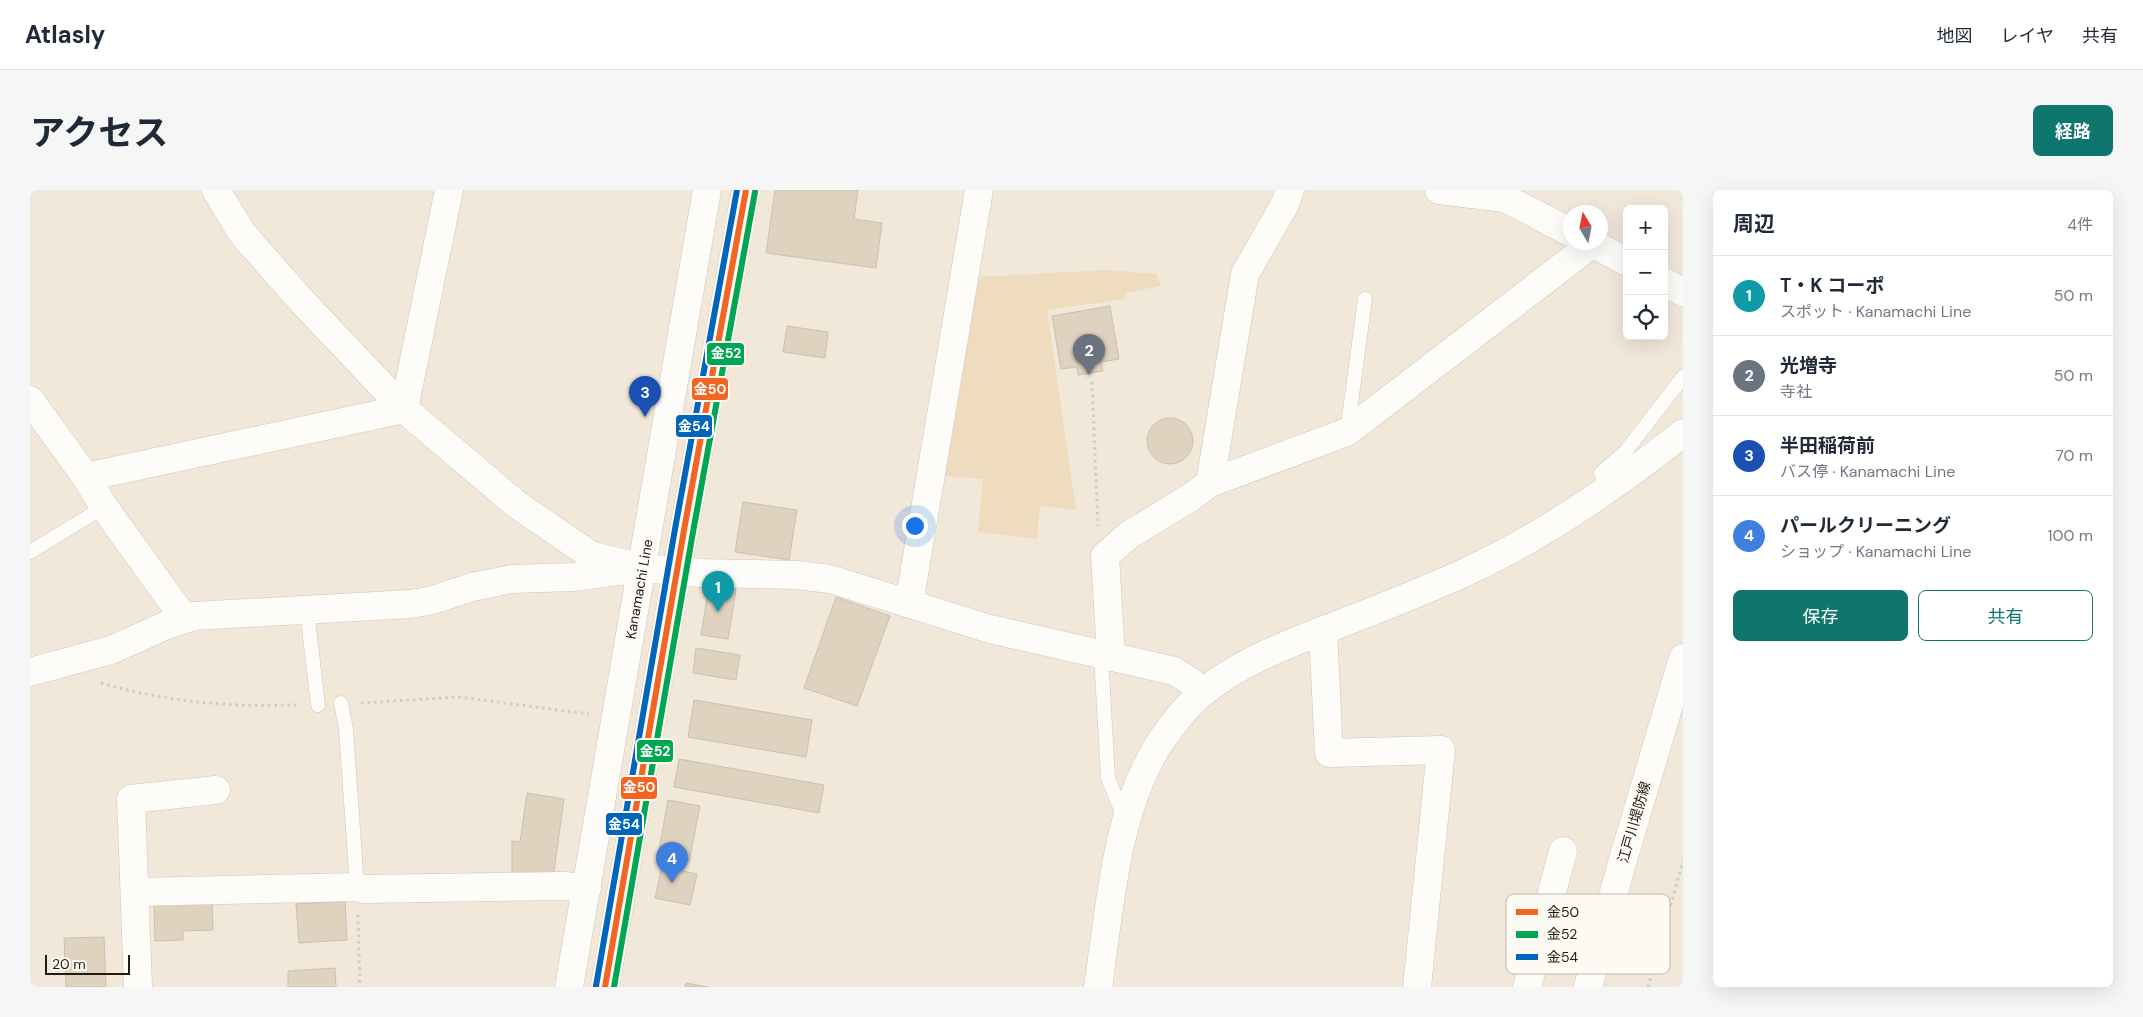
<!DOCTYPE html>
<html lang="ja">
<meta charset="utf-8">
<style>
:root{--surface:#fff;--page:#f6f6f7;--text:#1f2937;--muted:#747a83;--line:#e0e1e3;--accent:#0f766e}
body{margin:0;font-family:"DM Sans","Noto Sans JP",sans-serif;background:var(--page);color:var(--text)}
.controls{position:absolute;right:15px;top:15px;display:grid;overflow:hidden;border-radius:8px;box-shadow:0 5px 20px #0002}
.controls button{width:45px;height:45px;display:grid;place-items:center;padding:0;border:0;border-bottom:1px solid var(--line);background:var(--surface);color:var(--text);font:25px sans-serif}
.compass{position:absolute;left:1533px;top:15px;width:45px;height:45px;border-radius:50%;background:var(--surface);box-shadow:0 5px 20px #0002;rotate:350deg}
.scale{position:absolute;left:15px;bottom:12px;width:85px;box-sizing:border-box;padding-left:5px;border:2px solid #211b12;border-top:0;font-size:14px;line-height:18px;white-space:nowrap;color:#211b12;-webkit-text-stroke:4px #fdfaf4;paint-order:stroke}
.you{position:absolute;left:884px;top:335px;width:18px;height:18px;margin:-12px;border:4px solid #fff;border-radius:50%;background:#1a73e8;box-shadow:0 0 0 8px #1a73e833}
.badge{display:grid;place-items:center;width:32px;height:32px;border-radius:50%;background:var(--accent);color:#fff;font-size:16px;font-weight:700}
.pin{position:absolute;translate:-50% -41px;filter:drop-shadow(0 1px 2px #0008)}
.pin::after{content:'';position:absolute;top:26px;width:18px;height:15px;background:inherit;clip-path:polygon(0 0,100% 0,50% 100%)}
.list{margin:0;padding:0;list-style:none}
h2{display:flex;justify-content:space-between;align-items:center;height:65px;margin:0;padding:0 20px;font-size:21px}
h2 small{font-size:16px;font-weight:400;color:var(--muted)}
.list li{display:grid;grid-template-columns:32px 1fr auto;gap:15px;align-items:center;box-sizing:border-box;height:80px;padding:0 20px;border-top:1px solid var(--line)}
.list b{display:block;font-size:19px;white-space:nowrap}
.list p{margin:0;font-size:16px;white-space:nowrap;color:var(--muted)}
.list em{font-size:16px;font-style:normal;color:var(--muted)}
.actions{display:flex;gap:10px;padding:15px 20px}
.actions a{flex:1;padding:11px 0;border:1px solid var(--accent);border-radius:8px;text-align:center;font-size:18px;color:var(--accent)}
.actions .main{background:var(--accent);color:#fff}
.icon{flex:none;width:28px;height:28px;fill:none;stroke:currentColor;stroke-width:2;stroke-linecap:round;stroke-linejoin:round}
.map{position:relative;flex:none;width:1653px;height:797px;overflow:hidden;border-radius:8px}
header{display:flex;align-items:center;gap:30px;box-sizing:border-box;height:70px;padding:0 25px;background:var(--surface);border-bottom:1px solid var(--line)}
header strong{font-size:24px}
nav{display:flex;gap:28px;margin-inline-start:auto;font-size:18px}
.intro{display:flex;align-items:center;justify-content:space-between;box-sizing:border-box;height:120px;padding:0 30px}
h1{margin:0;font-size:35px}
.button{padding:12px 22px;border-radius:8px;background:var(--accent);color:#fff;font-size:18px;font-weight:700}
main{display:flex;gap:30px;padding:0 30px}
aside{flex:1;background:var(--surface);border-radius:8px;box-shadow:0 5px 20px #0002}
.map>svg:first-child{display:block}
.green{fill:#efdbbd}
.building{fill:#dfd3bf;stroke:#c7c0b5}
.lines{fill:none;stroke-linecap:round;stroke-linejoin:round}
.service-casing{stroke:#cec6bb;stroke-width:15}
.minor-casing{stroke:#cec6bb;stroke-width:29}
.tertiary-casing{stroke:#cec6bb;stroke-width:29}
.secondary-casing{stroke:#cec6bb;stroke-width:29}
.path{stroke:#ceccc6;stroke-width:3;stroke-dasharray:2.5 4;stroke-linecap:butt}
.service{stroke:#fdfcf9;stroke-width:14}
.minor{stroke:#fdfcf9;stroke-width:28}
.tertiary{stroke:#fdfcf9;stroke-width:28}
.secondary{stroke:#fdfcf9;stroke-width:28}
.bus-1-casing{stroke:#fdfaf4;stroke-width:10}
.bus-2-casing{stroke:#fdfaf4;stroke-width:10}
.bus-3-casing{stroke:#fdfaf4;stroke-width:10}
.bus-1{stroke:#f26522;stroke-width:6}
.bus-2{stroke:#00a651;stroke-width:6}
.bus-3{stroke:#0065bd;stroke-width:6}
.labels{text-anchor:middle;stroke-width:4;stroke-linejoin:round;paint-order:stroke}
.street-label{font-size:14px;fill:#211b12;stroke:#fdfaf4}
.key{fill:#fdfaf4;stroke:#bbb7b0;stroke-width:1}
.key-label{font-size:14px;fill:#211b12}
.line-badge{stroke:#fdfaf4;stroke-width:2}
.badge-label{font-size:14px;text-anchor:middle;font-weight:bold;fill:#fff}
</style>
<header>
<strong>Atlasly</strong>
<nav><a>地図</a><a>レイヤ</a><a>共有</a></nav>
</header>
<div class="intro"><h1>アクセス</h1><a class="button">経路</a></div>
<main>
<div class="map">
<svg width="1653" height="797" viewBox="0 0 1653 797">
<rect width="100%" height="100%" fill="#f1e8da"/>
<path class="green" d="M1077,80L1126,84L1131,96L1095,103V109L1017,120L1046,320L1010,316L1007,349L948,342L953,289L915,286L946,87Z"/>
<g class="building">
<path d="M745,0H828L824,29L852,33L846,78L736,63Z"/>
<path d="M1080,116L1089,169L1071,172L1073,181L1048,185L1047,177L1031,179L1022,126Z"/>
<path d="M757,136L798,142L795,168L753,162Z"/>
<circle cx="1140" cy="251" r="23"/>
<path d="M713,312L767,320L759,370L705,362Z"/>
<path d="M679,395L706,399L698,449L671,445Z"/>
<path d="M806,407L860,426L827,516L774,498Z"/>
<path d="M666,458L710,465L706,490L663,483Z"/>
<path d="M664,510L782,530L776,567L658,547Z"/>
<path d="M649,569L794,595L789,623L644,597Z"/>
<path d="M497,603L534,609L523,688H482V651L490,652Z"/>
<path d="M638,610L670,616L659,672L628,666Z"/>
<path d="M632,677L667,684L660,715L625,708Z"/>
<path d="M182,711L183,740L153,741V750L125,751L124,712Z"/>
<path d="M315,711L317,750L269,753L266,714Z"/>
<path d="M74,747L76,797H36L34,748Z"/>
<path d="M305,778L306,797H258V781Z"/>
<path d="M656,793L678,797H655Z"/>
</g>
<g class="lines">
<defs>
<g id="service">
<path d="M1317,242L1335,109"/>
<path d="M1577,299L1571,283L1595,262L1653,187"/>
<path d="M0,362L74,317"/>
<path d="M277,421L288,515"/>
<path d="M1071,465L1078,588L1095,629"/>
<path d="M311,513L316,539L327,697"/>
</g>
<g id="minor">
<path d="M186,0L212,43L268,107L374,219L486,314L562,366L596,374"/>
<path d="M1409,0L1475,8L1540,42"/>
<path d="M1560,52L1597,72"/>
<path d="M1634,92L1653,102"/>
<path d="M0,210L56,287L374,219L419,0"/>
<path d="M56,287L74,317L154,428"/>
<path d="M1180,293L1215,84L1255,14L1260,0"/>
<path d="M879,414L949,0"/>
<path d="M1293,441L1299,563L1411,560L1387,797"/>
<path d="M1081,467L1075,366L1099,345L1161,307L1180,293L1317,242L1562,54"/>
<path d="M0,482L81,460L137,435L164,426L381,414L403,410L442,397L482,389L543,387L612,378L672,383L767,385L800,389L960,439L1144,481L1160,491L1172,503"/>
<path d="M105,702L327,697L334,699L533,696L557,698"/>
<path d="M108,797L101,609L186,600"/>
<path d="M1497,797L1533,661"/>
</g>
<path id="tertiary" d="M1068,797C1080,718 1085,626 1127,557C1139,539 1154,518 1171,504C1210,471 1261,453 1307,435C1351,418 1394,401 1436,382C1514,346 1586,296 1653,243"/>
<g id="secondary">
<path d="M539,797L677,0"/>
<path d="M575,797L654,340L716,0"/>
<path d="M1558,797L1592,673L1653,468"/>
</g>
</defs>
<use href="#service" class="service-casing"/>
<use href="#minor" class="minor-casing"/>
<use href="#tertiary" class="tertiary-casing"/>
<use href="#secondary" class="secondary-casing"/>
<g class="path">
<path d="M1062,192L1068,336"/>
<path d="M71,493C136,512 200,517 267,515"/>
<path d="M331,513L428,507L559,524"/>
<path d="M328,725L330,797"/>
<path d="M1618,797L1653,671"/>
</g>
<use href="#service" class="service"/>
<use href="#minor" class="minor"/>
<use href="#tertiary" class="tertiary"/>
<use href="#secondary" class="secondary"/>
<defs>
<path id="bus-1" d="M575,797L654,340L716,0"/>
<path id="bus-2" d="M584,797L663,342L725,2"/>
<path id="bus-3" d="M566,796L645,339L707,0"/>
</defs>
<use href="#bus-1" class="bus-1-casing"/>
<use href="#bus-2" class="bus-2-casing"/>
<use href="#bus-3" class="bus-3-casing"/>
<use href="#bus-1" class="bus-1"/>
<use href="#bus-2" class="bus-2"/>
<use href="#bus-3" class="bus-3"/>
</g>
<g class="labels">
<g class="street-label">
<text transform="translate(609 399) rotate(-80)" y="5">Kanamachi Line</text>
<text transform="translate(1604 632) rotate(-74)" y="5">江戸川堤防線</text>
</g>
</g>
<rect x="1476" y="704" width="164" height="80" rx="8" class="key"/>
<rect x="1486" y="719" width="22" height="6" fill="#f26522"/>
<rect x="1486" y="741" width="22" height="7" fill="#00a651"/>
<rect x="1486" y="764" width="22" height="6" fill="#0065bd"/>
<g class="key-label">
<text x="1517" y="727">金50</text>
<text x="1517" y="749">金52</text>
<text x="1517" y="772">金54</text>
</g>
<g class="line-badge">
<rect x="676" y="152" width="39" height="24" rx="5" fill="#00a651"/>
<rect x="661" y="187" width="38" height="24" rx="5" fill="#f26522"/>
<rect x="645" y="224" width="38" height="24" rx="5" fill="#0065bd"/>
<rect x="606" y="549" width="38" height="24" rx="5" fill="#00a651"/>
<rect x="590" y="586" width="38" height="24" rx="5" fill="#f26522"/>
<rect x="575" y="622" width="38" height="24" rx="5" fill="#0065bd"/>
</g>
<g class="badge-label">
<text x="696" y="168">金52</text>
<text x="680" y="204">金50</text>
<text x="664" y="241">金54</text>
<text x="625" y="566">金52</text>
<text x="609" y="602">金50</text>
<text x="594" y="639">金54</text>
</g>
</svg>
<div class="controls">
<button>+</button>
<button>−</button>
<button><svg class="icon" aria-label="locate" viewBox="0 0 24 24"><circle cx="12" cy="12" r="6"/><path d="M12 2v4M12 18v4M2 12h4M18 12h4"/></svg></button>
</div>
<svg class="compass" viewBox="-18 -18 36 36"><path d="M0-13l5 13h-10z" fill="#e53935"/><path d="M0 13l5-13h-10z" fill="#747a83"/></svg>
<div class="scale">20 m</div>
<div class="you"></div>
<div class="pin badge" style="left:688px;top:422px;background:#0f9aa8">1</div>
<div class="pin badge" style="left:1059px;top:185px;background:#6b7280">2</div>
<div class="pin badge" style="left:615px;top:227px;background:#1a4fb4">3</div>
<div class="pin badge" style="left:642px;top:693px;background:#3f7fe0">4</div>
</div>
<aside>
<h2>周辺<small>4件</small></h2>
<ul class="list">
<li><span class="badge" style="background:#0f9aa8">1</span><div><b>T・K コーポ</b><p>スポット · Kanamachi Line</p></div><em>50 m</em></li>
<li><span class="badge" style="background:#6b7280">2</span><div><b>光増寺</b><p>寺社</p></div><em>50 m</em></li>
<li><span class="badge" style="background:#1a4fb4">3</span><div><b>半田稲荷前</b><p>バス停 · Kanamachi Line</p></div><em>70 m</em></li>
<li><span class="badge" style="background:#3f7fe0">4</span><div><b>パールクリーニング</b><p>ショップ · Kanamachi Line</p></div><em>100 m</em></li>
</ul>
<div class="actions"><a class="main">保存</a><a>共有</a></div>
</aside>
</main>
